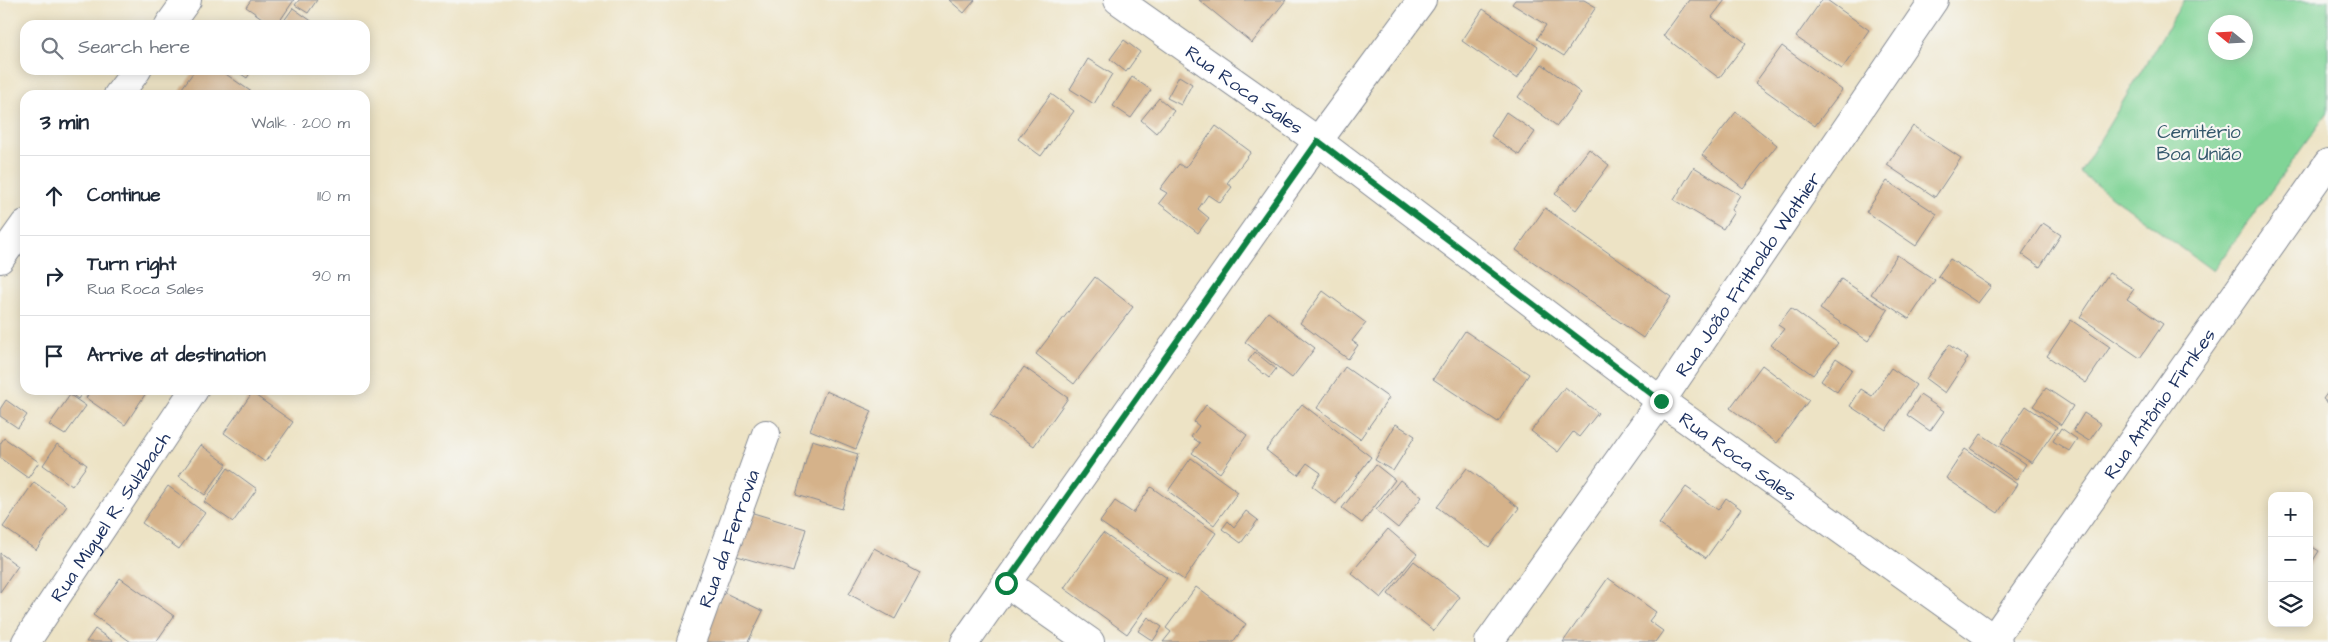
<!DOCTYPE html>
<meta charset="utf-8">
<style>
:root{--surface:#fff;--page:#f2f2f3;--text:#1f2937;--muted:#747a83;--line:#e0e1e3}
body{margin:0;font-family:"Architects Daughter",sans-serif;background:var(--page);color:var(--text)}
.controls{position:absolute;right:15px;bottom:15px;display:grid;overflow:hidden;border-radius:10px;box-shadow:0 2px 12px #0003}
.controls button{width:45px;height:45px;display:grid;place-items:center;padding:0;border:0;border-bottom:1px solid var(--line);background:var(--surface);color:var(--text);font:25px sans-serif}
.compass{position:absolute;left:2208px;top:15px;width:45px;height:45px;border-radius:50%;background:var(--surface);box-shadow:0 2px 12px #0003;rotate:288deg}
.stop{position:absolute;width:15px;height:15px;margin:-11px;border:4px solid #0b8043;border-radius:50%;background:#fff}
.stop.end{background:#0b8043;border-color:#fff;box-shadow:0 1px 5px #0008}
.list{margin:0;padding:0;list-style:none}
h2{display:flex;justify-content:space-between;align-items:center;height:65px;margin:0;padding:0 20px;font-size:21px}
h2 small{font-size:16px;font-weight:400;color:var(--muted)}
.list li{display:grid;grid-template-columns:32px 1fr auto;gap:15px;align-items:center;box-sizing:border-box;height:80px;padding:0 20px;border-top:1px solid var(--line)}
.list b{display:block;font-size:19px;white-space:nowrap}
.list p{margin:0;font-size:16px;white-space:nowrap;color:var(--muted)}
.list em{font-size:16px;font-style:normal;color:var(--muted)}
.icon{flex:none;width:28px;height:28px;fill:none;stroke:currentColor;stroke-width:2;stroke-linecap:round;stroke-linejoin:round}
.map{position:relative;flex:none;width:2328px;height:642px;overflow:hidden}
.search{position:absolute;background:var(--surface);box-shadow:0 2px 12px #0003;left:20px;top:20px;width:350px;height:55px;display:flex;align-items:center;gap:12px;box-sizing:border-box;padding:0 18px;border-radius:15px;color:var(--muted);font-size:19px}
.panel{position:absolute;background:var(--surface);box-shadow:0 2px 12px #0003;left:20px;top:90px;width:350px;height:305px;border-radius:15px}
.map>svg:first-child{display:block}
.green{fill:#80d496;stroke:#4e827a;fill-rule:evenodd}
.building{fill:#d5b28a}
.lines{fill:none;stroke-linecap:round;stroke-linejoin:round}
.minor-casing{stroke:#848992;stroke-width:30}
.minor{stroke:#fff;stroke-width:28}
.route{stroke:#0b8043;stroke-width:6}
.labels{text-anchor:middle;stroke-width:4.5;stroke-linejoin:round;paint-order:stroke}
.street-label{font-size:19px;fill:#1b2f5e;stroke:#f6f6f2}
.park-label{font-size:19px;fill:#34586c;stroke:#f6f6f2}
</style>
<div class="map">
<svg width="2328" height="642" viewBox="0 0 2328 642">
<rect width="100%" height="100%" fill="#f6f6f2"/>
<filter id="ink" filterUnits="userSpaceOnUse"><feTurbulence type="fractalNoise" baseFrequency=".02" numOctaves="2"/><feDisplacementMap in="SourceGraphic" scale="10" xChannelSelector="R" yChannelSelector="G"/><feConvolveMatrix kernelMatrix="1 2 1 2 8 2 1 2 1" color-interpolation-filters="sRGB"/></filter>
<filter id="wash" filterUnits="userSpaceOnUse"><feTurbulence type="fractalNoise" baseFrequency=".0096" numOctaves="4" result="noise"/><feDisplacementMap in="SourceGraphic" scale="20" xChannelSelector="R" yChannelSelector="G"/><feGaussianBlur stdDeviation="1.12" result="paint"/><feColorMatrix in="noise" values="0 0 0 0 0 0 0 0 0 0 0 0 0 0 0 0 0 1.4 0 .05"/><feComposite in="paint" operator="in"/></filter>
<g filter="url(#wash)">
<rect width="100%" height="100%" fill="#ede3c5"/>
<path class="green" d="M2184,0H2328V112L2213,271L2080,173ZM2216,22H2246V52H2216Z"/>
<g id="blocks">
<g class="building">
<path d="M251,0H294L277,25H272L246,7Z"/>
<path d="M299,0H317L308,13L295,5Z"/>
<path d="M949,0H975L964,13Z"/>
<path d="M1199,0H1286L1252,43Z"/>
<path d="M1515,0H1584L1596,7L1564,56L1537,39L1546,25L1512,4Z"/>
<path d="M1689,0H1725L1712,17L1746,43L1719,78L1663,36Z"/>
<path d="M1822,0H1827L1869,30L1842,69L1796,37Z"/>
<path d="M293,8L317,25H281Z"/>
<path d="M1483,9L1538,47L1517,79L1462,41Z"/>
<path d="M1124,40L1140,52L1126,72L1110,59Z"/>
<path d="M1782,46L1842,90L1815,126L1755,83Z"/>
<path d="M1088,59L1112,74L1094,104L1070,89Z"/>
<path d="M1542,64L1581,93L1557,126L1518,97Z"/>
<path d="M195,70H220L256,95H177Z"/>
<path d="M235,70H252L247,78Z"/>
<path d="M1179,76L1192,84L1181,105L1167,98Z"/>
<path d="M1132,77L1151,90L1131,118L1113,106Z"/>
<path d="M1051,94L1074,111L1041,156L1018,139Z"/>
<path d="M1159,98L1174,111L1156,133L1141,120Z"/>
<path d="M1506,112L1535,132L1519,155L1491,136Z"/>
<path d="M1736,112L1777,145L1743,188L1702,155Z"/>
<path d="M1216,126L1251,152L1227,183L1232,187L1220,203L1208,195L1198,209L1209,218L1198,233L1159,203L1167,193L1160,189L1179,164L1185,168Z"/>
<path d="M1913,126L1961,158L1935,197L1887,165Z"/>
<path d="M1589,149L1609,165L1576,210L1555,194Z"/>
<path d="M1694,167L1740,195L1731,210L1734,212L1723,229L1674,200Z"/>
<path d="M1887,181L1937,214L1916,246L1866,212Z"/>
<path d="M1545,208L1671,297L1643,338L1516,250Z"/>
<path d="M2043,223L2061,235L2040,267L2022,254Z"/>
<path d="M1897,255L1935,280L1909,319L1871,294Z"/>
<path d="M1950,259L1991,286L1978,303L1938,276Z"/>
<path d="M2109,273L2134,289L2127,299L2163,324L2140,358L2080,317Z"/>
<path d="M1095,277L1133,307L1074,384L1036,354Z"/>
<path d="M1841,279L1888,310L1868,341L1820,309Z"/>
<path d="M1323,291L1366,323L1352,341L1358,345L1348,359L1300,323Z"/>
<path d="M1791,308L1838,343L1813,375L1771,345L1784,329L1778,325Z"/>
<path d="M1268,312L1315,348L1292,378L1245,342Z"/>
<path d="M2071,320L2110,347L2086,383L2047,356Z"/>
<path d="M1465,331L1529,374L1498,422L1433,379Z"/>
<path d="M1949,345L1968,358L1945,393L1926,379Z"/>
<path d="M1255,352L1276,369L1269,378L1248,361Z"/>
<path d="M1836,358L1852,369L1837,392L1821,381Z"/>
<path d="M1762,365L1809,400L1777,443L1730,408Z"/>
<path d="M1024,367L1068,398L1034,446L990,415Z"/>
<path d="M1345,367L1389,398L1360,439L1317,408Z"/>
<path d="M1891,368L1916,385L1886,430L1850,406L1861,389L1872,396Z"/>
<path d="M1565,387L1598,413L1579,437L1573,432L1558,452L1531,431Z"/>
<path d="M2046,388L2073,406L2061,425L2033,406Z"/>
<path d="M66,390H84L78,399Z"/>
<path d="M91,390H148L125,425L86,398Z"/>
<path d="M826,391L872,411L856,449L810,430Z"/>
<path d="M2328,392V403L2323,399Z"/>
<path d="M252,393L293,422L265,462L224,433Z"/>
<path d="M70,395L86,406L65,435L49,425Z"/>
<path d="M1920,395L1944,411L1930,431L1907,415Z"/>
<path d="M6,400L27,415L18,428L0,416V409Z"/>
<path d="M1302,404L1371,457L1336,504L1312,486L1321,473L1307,463L1298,475L1266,450Z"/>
<path d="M1206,405L1247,435L1220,473L1192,453L1200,443L1191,437L1199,426L1194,422Z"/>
<path d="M2026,406L2057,427L2032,463L2001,443Z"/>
<path d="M2084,413L2101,424L2089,441L2073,431Z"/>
<path d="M1396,424L1415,436L1393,471L1375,460Z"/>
<path d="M2061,428L2077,439L2069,451L2053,441Z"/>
<path d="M1981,434L2026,464L2016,480L1971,449Z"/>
<path d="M4,438L39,462L28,478L0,458V444Z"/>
<path d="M812,440L858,454L842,509L796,495Z"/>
<path d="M57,444L87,465L72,486L43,465Z"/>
<path d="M201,445L227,464L205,495L179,476Z"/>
<path d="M1965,449L2017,484L1998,513L1946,478Z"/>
<path d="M1191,458L1238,492L1214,525L1168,491Z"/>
<path d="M1376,465L1395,480L1362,523L1342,508Z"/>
<path d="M228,468L257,489L233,522L204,502Z"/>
<path d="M1467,468L1519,508L1489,547L1437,507Z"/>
<path d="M1400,480L1422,497L1398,528L1376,510Z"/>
<path d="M34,482L67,506L36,550L3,527Z"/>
<path d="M168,486L205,513L179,549L142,523Z"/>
<path d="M1151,487L1216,533L1184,580L1100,522L1115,501L1133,513Z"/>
<path d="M1686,487L1718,510L1726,498L1741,509L1706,558L1659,524Z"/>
<path d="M1246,511L1258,520L1241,543L1222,529L1228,521L1234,527Z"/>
<path d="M750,512L806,529L793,572L737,556Z"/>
<path d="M1388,529L1417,554L1381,598L1351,573Z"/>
<path d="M1103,533L1167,578L1127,634L1064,588Z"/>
<path d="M2309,545L2319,551L2309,567Z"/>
<path d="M874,548L920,573L895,619L849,594Z"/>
<path d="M0,553L18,566L0,592Z"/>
<path d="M1414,561L1460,597L1434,631L1388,594Z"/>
<path d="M120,578L174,616L156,642H131L93,615Z"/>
<path d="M1608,578L1656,612L1649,621L1663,631L1655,642H1563Z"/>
<path d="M1196,587L1246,624L1233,642H1163L1171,632L1166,628Z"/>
<path d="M723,592L763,611L748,642H700Z"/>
<path d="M1148,617L1162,627L1153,641L1138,631Z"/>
<path d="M95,629L114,642H86Z"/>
</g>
</g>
</g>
<g filter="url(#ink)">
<use href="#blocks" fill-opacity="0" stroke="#848992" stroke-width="1"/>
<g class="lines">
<defs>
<g id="minor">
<path id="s1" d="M1118,0L1318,141L1661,401L1998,642"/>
<path d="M169,25L187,0"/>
<path d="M118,95L137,70"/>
<path d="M0,259L25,224"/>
<path d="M1006,583L1090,642"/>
<path id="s2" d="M26,642L194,390"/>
<path id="s3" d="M691,642L766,434"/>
<path d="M965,642L1318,141L1422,0"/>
<path id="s4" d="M1489,642L1661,401L1934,0"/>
<path id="s5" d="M1991,642L2328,163"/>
</g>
</defs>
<use href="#minor" class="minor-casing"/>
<use href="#minor" class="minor"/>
</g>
</g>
<g class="lines" filter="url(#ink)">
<path class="route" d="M1006,583L1318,141L1661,401"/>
</g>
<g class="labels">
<g class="street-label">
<text dy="7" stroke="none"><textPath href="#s1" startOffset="155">Rua Roca Sales</textPath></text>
<text dy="7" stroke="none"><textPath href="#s4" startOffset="450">Rua João Fritholdo Wathier</textPath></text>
<text dy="7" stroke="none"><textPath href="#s5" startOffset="292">Rua Antônio Firnkes</textPath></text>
<text dy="7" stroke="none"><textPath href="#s1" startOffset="770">Rua Roca Sales</textPath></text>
<text dy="7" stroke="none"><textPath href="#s2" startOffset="151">Rua Miguel R. Sulzbach</textPath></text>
<text dy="7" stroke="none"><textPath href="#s3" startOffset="110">Rua da Ferrovia</textPath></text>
</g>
<g class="park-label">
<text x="2199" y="138">Cemitério<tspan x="2199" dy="22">Boa União</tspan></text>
</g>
</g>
</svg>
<div class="controls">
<button>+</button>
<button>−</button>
<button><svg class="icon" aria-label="layers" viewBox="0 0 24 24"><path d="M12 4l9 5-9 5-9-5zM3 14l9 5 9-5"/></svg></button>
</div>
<svg class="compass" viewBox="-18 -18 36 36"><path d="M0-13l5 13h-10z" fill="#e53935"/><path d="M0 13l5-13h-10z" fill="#747a83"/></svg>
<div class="stop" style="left:1006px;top:583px"></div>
<div class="stop end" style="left:1661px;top:401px"></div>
<div class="search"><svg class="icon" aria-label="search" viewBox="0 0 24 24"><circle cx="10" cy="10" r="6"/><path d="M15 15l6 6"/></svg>Search here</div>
<section class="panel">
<h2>3 min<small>Walk · 200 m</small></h2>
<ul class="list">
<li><svg class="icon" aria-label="ahead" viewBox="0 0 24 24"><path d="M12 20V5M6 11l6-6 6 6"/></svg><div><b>Continue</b></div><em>110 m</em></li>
<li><svg class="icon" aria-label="right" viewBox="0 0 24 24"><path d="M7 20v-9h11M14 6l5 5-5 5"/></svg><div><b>Turn right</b><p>Rua Roca Sales</p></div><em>90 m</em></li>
<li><svg class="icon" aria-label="arrive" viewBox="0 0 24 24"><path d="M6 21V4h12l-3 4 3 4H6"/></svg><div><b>Arrive at destination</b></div></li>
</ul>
</section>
</div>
